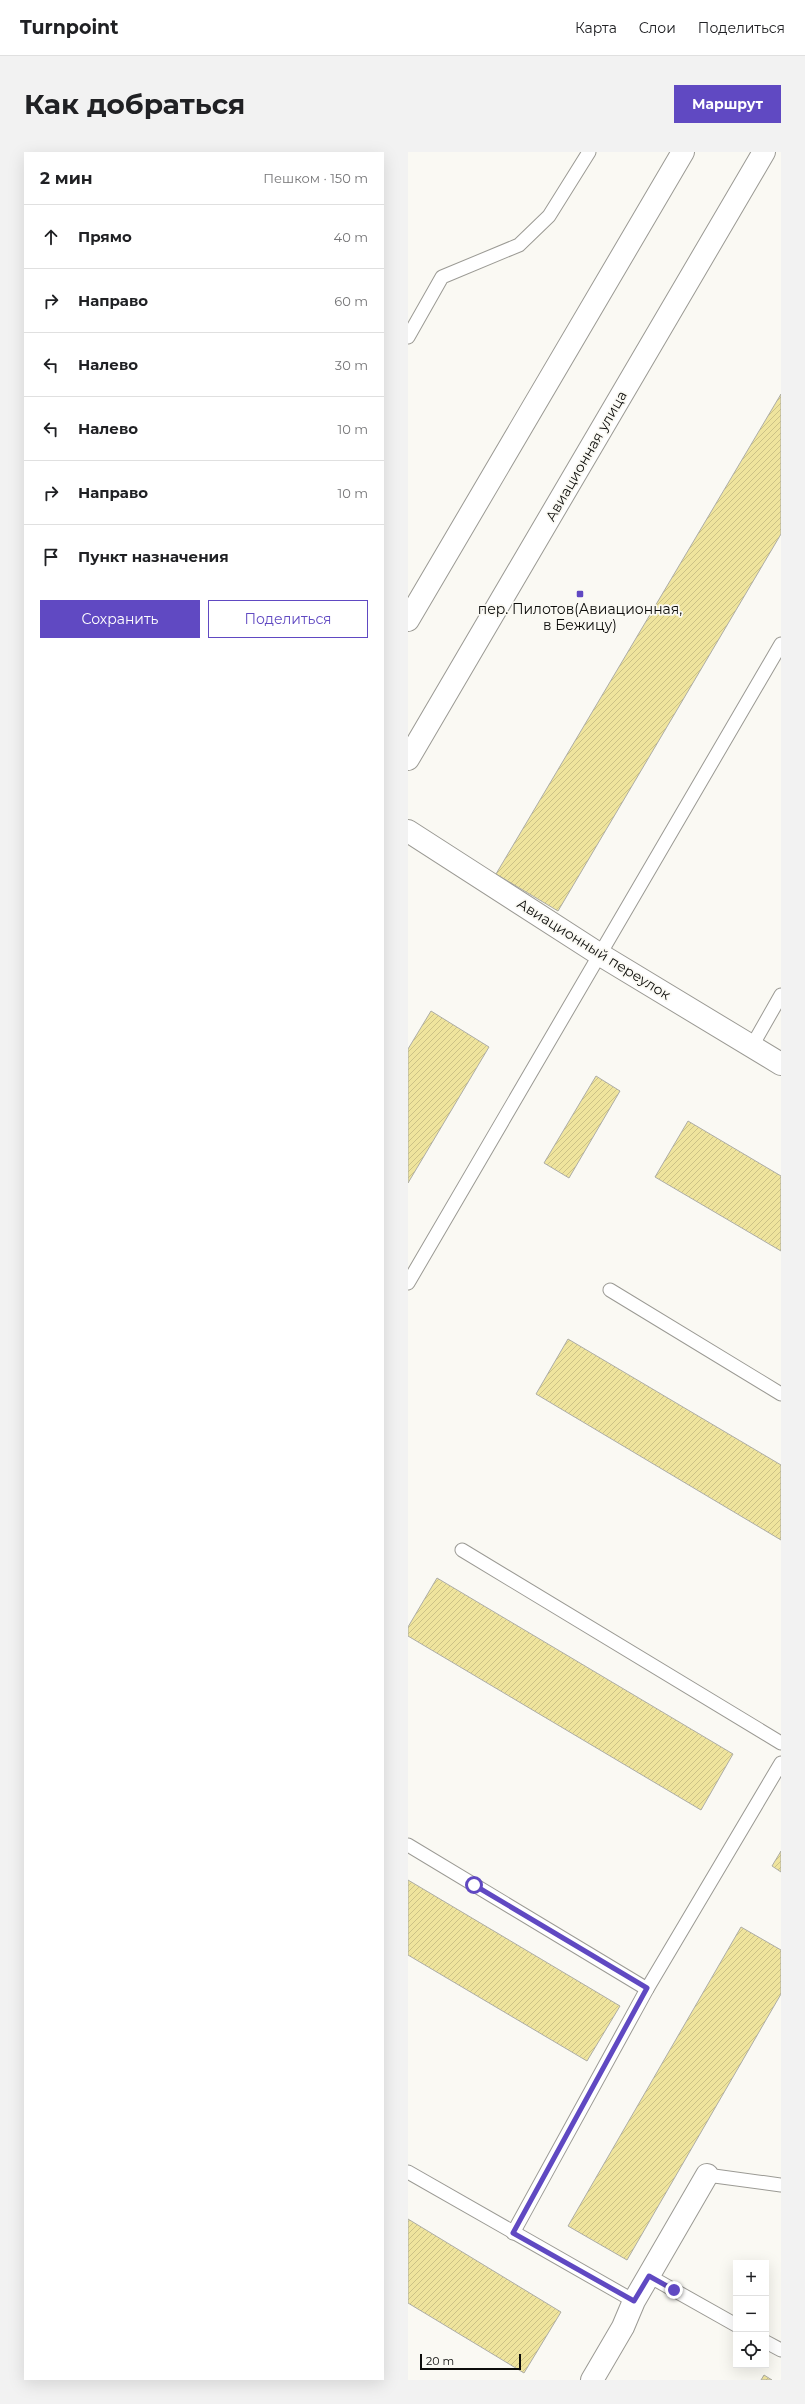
<!DOCTYPE html>
<html lang="ru">
<meta charset="utf-8">
<style>
:root{--surface:#fff;--page:#f2f2f2;--text:#202124;--muted:#757577;--line:#e0e0e0;--accent:#6049c2}
body{margin:0;font-family:Montserrat,sans-serif;background:var(--page);color:var(--text)}
.controls{position:absolute;right:12px;bottom:12px;display:grid;overflow:hidden;border-radius:0px;box-shadow:0 4px 16px #0002}
.controls button{width:36px;height:36px;display:grid;place-items:center;padding:0;border:0;border-bottom:1px solid var(--line);background:var(--surface);color:var(--text);font:20px sans-serif}
.scale{position:absolute;left:12px;bottom:10px;width:101px;box-sizing:border-box;padding-left:4px;border:2px solid #0d0d0b;border-top:0;font-size:11px;line-height:14px;white-space:nowrap;color:#0d0d0b;-webkit-text-stroke:3px #faf9f3;paint-order:stroke}
.stop{position:absolute;width:12px;height:12px;margin:-9px;border:3px solid #6049c2;border-radius:50%;background:#fff}
.stop.end{background:#6049c2;border-color:#fff;box-shadow:0 1px 4px #0008}
.list{margin:0;padding:0;list-style:none}
h2{display:flex;justify-content:space-between;align-items:center;height:52px;margin:0;padding:0 16px;font-size:17px}
h2 small{font-size:13px;font-weight:400;color:var(--muted)}
.list li{display:grid;grid-template-columns:26px 1fr auto;gap:12px;align-items:center;box-sizing:border-box;height:64px;padding:0 16px;border-top:1px solid var(--line)}
.list b{display:block;font-size:15px;white-space:nowrap}
.list em{font-size:13px;font-style:normal;color:var(--muted)}
.actions{display:flex;gap:8px;padding:12px 16px}
.actions a{flex:1;padding:9px 0;border:1px solid var(--accent);border-radius:0px;text-align:center;font-size:14px;color:var(--accent)}
.actions .main{background:var(--accent);color:#fff}
.icon{flex:none;width:22px;height:22px;fill:none;stroke:currentColor;stroke-width:2;stroke-linecap:round;stroke-linejoin:round}
.map{position:relative;flex:none;width:373px;height:2228px;overflow:hidden;border-radius:0px}
header{display:flex;align-items:center;gap:24px;box-sizing:border-box;height:56px;padding:0 20px;background:var(--surface);border-bottom:1px solid var(--line)}
header strong{font-size:19px}
nav{display:flex;gap:22px;margin-inline-start:auto;font-size:14px}
.intro{display:flex;align-items:center;justify-content:space-between;box-sizing:border-box;height:96px;padding:0 24px}
h1{margin:0;font-size:28px}
.button{padding:10px 18px;border-radius:0px;background:var(--accent);color:#fff;font-size:14px;font-weight:700}
main{display:flex;gap:24px;padding:0 24px}
aside{flex:1;background:var(--surface);border-radius:0px;box-shadow:0 4px 16px #0002}
.map>svg:first-child{display:block}
.building{fill:url(#building-hatch);stroke:#adada6}
.lines{fill:none;stroke-linecap:round;stroke-linejoin:round}
.lane-casing{stroke:#9b9a94;stroke-width:15}
.street-casing{stroke:#9b9a94;stroke-width:24}
.primary-casing{stroke:#9b9a94;stroke-width:24}
.lane{stroke:#fff;stroke-width:13}
.street{stroke:#fff;stroke-width:22}
.primary{stroke:#fff;stroke-width:22}
.route{stroke:#6049c2;stroke-width:5}
.poi-dot{fill:#6049c2;stroke:#faf9f3;stroke-width:1.5}
.labels{text-anchor:middle;stroke-width:3.5;stroke-linejoin:round;paint-order:stroke}
.street-label{font-size:14px;fill:#0d0d0b;stroke:#faf9f3}
.poi-label{font-size:14px;fill:#0d0d0b;stroke:#faf9f3}
</style>
<header>
<strong>Turnpoint</strong>
<nav><a>Карта</a><a>Слои</a><a>Поделиться</a></nav>
</header>
<div class="intro"><h1>Как добраться</h1><a class="button">Маршрут</a></div>
<main>
<aside>
<h2>2 мин<small>Пешком · 150 m</small></h2>
<ul class="list">
<li><svg class="icon" aria-label="ahead" viewBox="0 0 24 24"><path d="M12 20V5M6 11l6-6 6 6"/></svg><div><b>Прямо</b></div><em>40 m</em></li>
<li><svg class="icon" aria-label="right" viewBox="0 0 24 24"><path d="M7 20v-9h11M14 6l5 5-5 5"/></svg><div><b>Направо</b></div><em>60 m</em></li>
<li><svg class="icon" aria-label="left" viewBox="0 0 24 24"><path d="M17 20v-9H6M10 6l-5 5 5 5"/></svg><div><b>Налево</b></div><em>30 m</em></li>
<li><svg class="icon" aria-label="left" viewBox="0 0 24 24"><path d="M17 20v-9H6M10 6l-5 5 5 5"/></svg><div><b>Налево</b></div><em>10 m</em></li>
<li><svg class="icon" aria-label="right" viewBox="0 0 24 24"><path d="M7 20v-9h11M14 6l5 5-5 5"/></svg><div><b>Направо</b></div><em>10 m</em></li>
<li><svg class="icon" aria-label="arrive" viewBox="0 0 24 24"><path d="M6 21V4h12l-3 4 3 4H6"/></svg><div><b>Пункт назначения</b></div></li>
</ul>
<div class="actions"><a class="main">Сохранить</a><a>Поделиться</a></div>
</aside>
<div class="map">
<svg width="373" height="2228" viewBox="0 0 373 2228">
<defs>
<pattern id="building-hatch" width="6" height="6" patternUnits="userSpaceOnUse"><rect width="6" height="6" fill="#efe49d"/><path d="M-1 1l2-2M0 6l6-6M5 7l2-2" fill="none" stroke="#ccc286"/></pattern>
</defs>
<rect width="100%" height="100%" fill="#faf9f3"/>
<g class="building">
<path d="M373,242V382L150,759L88,722Z"/>
<path d="M23,859L81,895L0,1031V897Z"/>
<path d="M188,924L212,939L161,1026L136,1011Z"/>
<path d="M280,969L373,1024V1099L247,1025Z"/>
<path d="M160,1187L373,1313V1388L128,1242Z"/>
<path d="M29,1426L325,1602L293,1658L0,1484V1475Z"/>
<path d="M373,1699V1720L364,1714Z"/>
<path d="M0,1728L212,1854L179,1909L0,1803Z"/>
<path d="M333,1775L373,1798V1842L219,2108L160,2074Z"/>
<path d="M0,2067L153,2160L116,2221L0,2151Z"/>
<path d="M356,2223L364,2228H353Z"/>
</g>
<g class="lines">
<defs>
<g id="lane">
<path d="M0,185L34,125L111,93L141,64L181,0"/>
<path d="M344,894L373,843"/>
<path d="M0,1131L373,492"/>
<path d="M202,1138L373,1242"/>
<path d="M54,1398L373,1591"/>
<path d="M0,1693L239,1837"/>
<path d="M0,2020L226,2149"/>
<path d="M299,2023L373,2033"/>
<path d="M105,2081L239,1837L373,1611"/>
<path d="M241,2124L328,2173"/>
<path d="M358,2190L373,2198"/>
</g>
<g id="street">
<path d="M0,679L191,802L373,912"/>
<path d="M184,2228L215,2175L226,2149L299,2023"/>
</g>
<g id="primary">
<path d="M0,468L275,0"/>
<path d="M0,607L356,0"/>
</g>
</defs>
<use href="#lane" class="lane-casing"/>
<use href="#street" class="street-casing"/>
<use href="#primary" class="primary-casing"/>
<use href="#lane" class="lane"/>
<use href="#street" class="street"/>
<use href="#primary" class="primary"/>
</g>
<g class="lines">
<path class="route" d="M66,1733L239,1836L105,2081L226,2149L241,2124L266,2138"/>
</g>
<rect class="poi-dot" x="168" y="438" width="8" height="8" rx="2"/>
<g class="labels">
<g class="street-label">
<text transform="translate(178 304) rotate(-60)" y="5">Авиационная улица</text>
<text transform="translate(186 797) rotate(32)" y="5">Авиационный переулок</text>
</g>
<g class="poi-label">
<text x="172" y="462">пер. Пилотов(Авиационная,<tspan x="172" dy="16">в Бежицу)</tspan></text>
</g>
</g>
</svg>
<div class="controls">
<button>+</button>
<button>−</button>
<button><svg class="icon" aria-label="locate" viewBox="0 0 24 24"><circle cx="12" cy="12" r="6"/><path d="M12 2v4M12 18v4M2 12h4M18 12h4"/></svg></button>
</div>
<div class="scale">20 m</div>
<div class="stop" style="left:66px;top:1733px"></div>
<div class="stop end" style="left:266px;top:2138px"></div>
</div>
</main>
